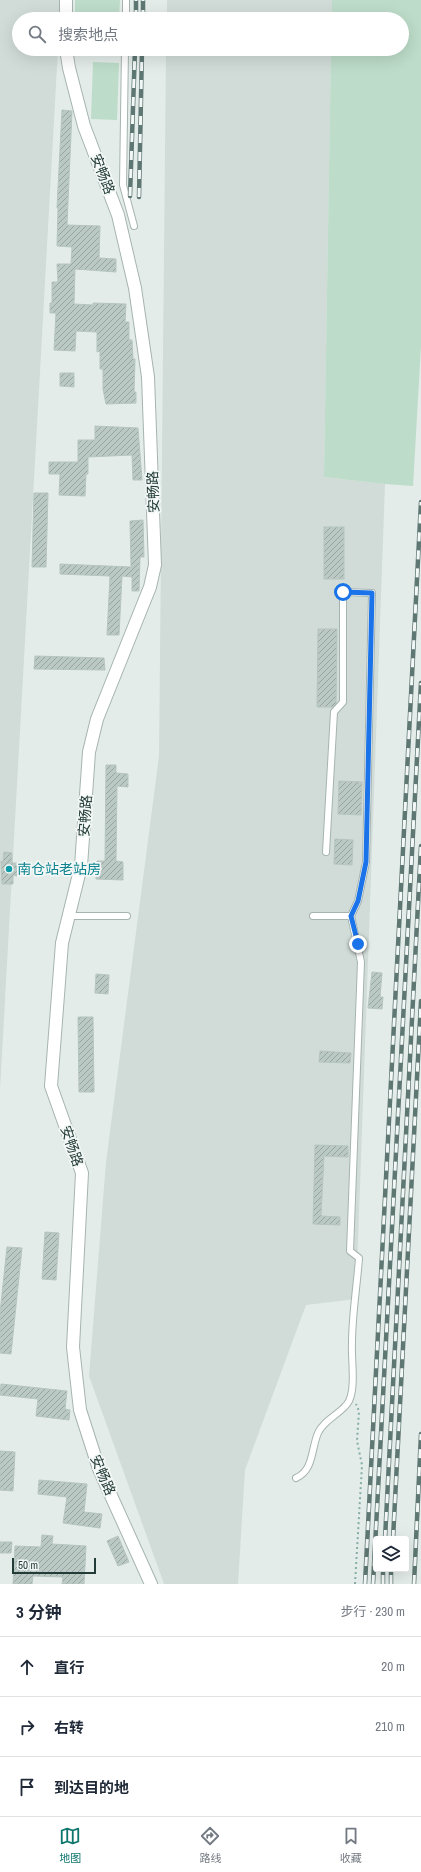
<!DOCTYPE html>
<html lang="zh">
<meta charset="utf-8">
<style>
:root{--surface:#fff;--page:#f2f2f3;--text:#1f2937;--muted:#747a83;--line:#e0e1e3;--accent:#0f766e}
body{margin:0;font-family:"Archivo Narrow","Noto Sans SC",sans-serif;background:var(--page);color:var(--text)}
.controls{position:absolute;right:12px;bottom:12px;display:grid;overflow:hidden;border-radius:4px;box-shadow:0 4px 16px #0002}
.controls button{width:36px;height:36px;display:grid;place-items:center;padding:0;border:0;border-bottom:1px solid var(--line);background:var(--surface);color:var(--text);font:20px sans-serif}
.scale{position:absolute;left:12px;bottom:10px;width:84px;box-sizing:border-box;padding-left:4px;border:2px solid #243c38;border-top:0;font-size:11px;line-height:14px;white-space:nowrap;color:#243c38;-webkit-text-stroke:3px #f3f8f6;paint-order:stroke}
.stop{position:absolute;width:12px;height:12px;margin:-9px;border:3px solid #1a73e8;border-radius:50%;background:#fff}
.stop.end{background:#1a73e8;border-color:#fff;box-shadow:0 1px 4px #0008}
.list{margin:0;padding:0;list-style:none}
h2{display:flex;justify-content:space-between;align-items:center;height:52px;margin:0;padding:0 16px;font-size:17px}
h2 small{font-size:13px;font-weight:400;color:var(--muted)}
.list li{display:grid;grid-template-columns:26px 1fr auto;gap:12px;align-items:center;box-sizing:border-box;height:60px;padding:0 16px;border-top:1px solid var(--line)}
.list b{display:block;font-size:15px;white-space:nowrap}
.list em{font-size:13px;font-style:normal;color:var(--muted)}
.icon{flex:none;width:22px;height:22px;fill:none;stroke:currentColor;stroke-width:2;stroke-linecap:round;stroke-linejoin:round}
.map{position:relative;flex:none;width:421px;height:1584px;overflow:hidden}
.search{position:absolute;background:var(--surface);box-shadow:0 4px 16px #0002;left:12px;right:12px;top:12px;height:44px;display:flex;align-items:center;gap:10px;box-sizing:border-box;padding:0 14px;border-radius:22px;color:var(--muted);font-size:15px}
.sheet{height:232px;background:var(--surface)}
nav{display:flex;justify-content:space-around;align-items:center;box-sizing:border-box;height:56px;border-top:1px solid var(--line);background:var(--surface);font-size:11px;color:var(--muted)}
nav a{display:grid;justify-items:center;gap:2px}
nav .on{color:var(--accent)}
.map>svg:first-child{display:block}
.built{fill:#d1dcd8}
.grass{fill:#bddcc9}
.building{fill:url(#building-hatch);stroke:#b6c5c0}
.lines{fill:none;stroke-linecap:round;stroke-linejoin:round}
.lane-casing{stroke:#a6b4b0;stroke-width:8}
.street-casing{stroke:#a6b4b0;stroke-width:14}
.path{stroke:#85ada5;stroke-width:2;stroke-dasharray:2 3;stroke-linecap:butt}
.lane{stroke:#fff;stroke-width:6}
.street{stroke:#fff;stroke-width:12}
.rail-casing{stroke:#5e7773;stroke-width:4.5}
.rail{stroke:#f3f8f6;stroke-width:3;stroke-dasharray:9;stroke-linecap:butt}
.route{stroke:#1a73e8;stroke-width:5}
.culture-dot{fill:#0f9aa8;stroke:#f3f8f6;stroke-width:1.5}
.labels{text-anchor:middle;stroke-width:3.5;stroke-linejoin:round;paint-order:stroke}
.street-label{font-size:14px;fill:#243c38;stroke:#f3f8f6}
.culture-label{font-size:14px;fill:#0d838f;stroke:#f3f8f6;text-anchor:start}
</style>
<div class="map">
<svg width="421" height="1584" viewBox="0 0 421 1584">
<defs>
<pattern id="building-hatch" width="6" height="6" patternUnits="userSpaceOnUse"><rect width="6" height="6" fill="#bbc9c5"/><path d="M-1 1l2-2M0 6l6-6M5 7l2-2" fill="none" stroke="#98a4a1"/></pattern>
</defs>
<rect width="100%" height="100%" fill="#e3ece9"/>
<g class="built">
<path d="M0,0H61L60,19H19V49H58L0,1090Z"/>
<rect x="167" y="0" width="165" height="19"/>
<path d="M166,49H331L324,477L385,484L356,1299L306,1305L245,1470L238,1584H164L89,1376L106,1162L159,756Z"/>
</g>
<g class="grass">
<path d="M75,0H120L119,19H75Z"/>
<path d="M332,0H421V346L413,486L385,484L324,477L331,49H402V19H332Z"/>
<path d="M73,49H118V52L73,51Z"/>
<path d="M93,62L119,63L117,120L91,119Z"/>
</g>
<g class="building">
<path d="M62,110L72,111L67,225L100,226L99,258L116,259V272L75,269L74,304L93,305V303L126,304L125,322H129V340H132L133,359H135L134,392H136V403L106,404L103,389V369H100V351L97,352V332L76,331L75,351L54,350L56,313H50V303H52V282H58L57,264H71L72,247L57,246L58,208H57Z"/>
<path d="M60,373H74V387L60,386Z"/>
<path d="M95,426L138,428L142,480H133L132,455L88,457V474H86L85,496L59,495L60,474H49V462H78V440H95Z"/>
<path d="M34,493H48L46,567H32Z"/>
<path d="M143,520L144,557H140L139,591H132V577L122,576L119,635H107L110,576L60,574V564L131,567L130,521Z"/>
<rect x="324" y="527" width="20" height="52"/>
<path d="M318,629H337L336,704L332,707H317Z"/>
<path d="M35,656L104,658L105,670L34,669Z"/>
<path d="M106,765H116V773L128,774V787L117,786L116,861L123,862V880L96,879L97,861H105Z"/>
<path d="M339,781L362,782L361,815L338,814Z"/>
<path d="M335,839L353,840L352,865L334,864Z"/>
<path d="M4,852L12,853V863H17V876L13,875V884H2L1,861L3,862Z"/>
<path d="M372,972L382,973L380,997H383L382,1009L368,1008Z"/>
<path d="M96,974L109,975L108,994L95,993Z"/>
<path d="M78,1017H93L94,1092H79Z"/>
<path d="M320,1051L351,1053L350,1063L319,1062Z"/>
<path d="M315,1145L348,1146V1157L324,1156L321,1216L340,1217V1225L313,1224Z"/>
<path d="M45,1232L59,1233L56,1280L42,1279Z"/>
<path d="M7,1247L22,1248L11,1354L0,1353V1313Z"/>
<path d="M1,1384L67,1391L65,1409L70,1410L69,1420L36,1416L38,1399L0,1395Z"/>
<path d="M0,1451L15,1452L13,1491L0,1490Z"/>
<path d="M39,1480L87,1484L84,1512L102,1514L100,1528L63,1523L67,1497L38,1494Z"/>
<path d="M42,1535L53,1536L52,1544L86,1546L84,1584H62L63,1577L33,1576L32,1584H13L15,1546L41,1547Z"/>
<path d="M118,1536L129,1562L118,1566L107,1541Z"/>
<path d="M0,1542H12L11,1553H0Z"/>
</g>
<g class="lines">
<defs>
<g id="lane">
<path d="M126,19V0"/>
<path d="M125,49L123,185L134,226"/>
<path d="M69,916H127"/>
<path d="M313,916H351"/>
<path d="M296,1478C314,1470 311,1449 318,1433C324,1419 343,1413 349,1401C356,1386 351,1359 352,1343C352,1315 357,1286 359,1258L350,1251L361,962L351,916L358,901L366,862L372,593L343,592V702L334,712L326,852"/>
</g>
<g id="street">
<path d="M66,19V0"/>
<path d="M66,49L69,68L84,126L118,215L135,288L148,377L155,565L150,587L97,719L89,752L81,866L62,943L51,1086L82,1173L73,1347L80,1410L99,1469L151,1584"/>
</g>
</defs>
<use href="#lane" class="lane-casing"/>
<use href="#street" class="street-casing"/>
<path class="path" d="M355,1584L362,1465L357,1441L359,1411L356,1404"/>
<use href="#lane" class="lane"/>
<use href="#street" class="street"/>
<defs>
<g id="rail">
<path d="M136,19V0"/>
<path d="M143,19V0"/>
<path d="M130,196L135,49"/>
<path d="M139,197L142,49"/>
<path d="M385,1539L421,846"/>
<path d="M393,1539L421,1001"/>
<path d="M365,1584L421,502"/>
<path d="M373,1584L421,683"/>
<path d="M383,1584V1569"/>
<path d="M391,1584V1569"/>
<path d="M414,1584L421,1434"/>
</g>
</defs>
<use href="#rail" class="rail-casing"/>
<use href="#rail" class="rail"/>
</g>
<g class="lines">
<path class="route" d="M343,592L372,593L366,862L358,901L351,916L358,944"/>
</g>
<circle class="culture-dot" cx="9" cy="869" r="4"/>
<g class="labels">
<g class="street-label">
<text transform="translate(103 174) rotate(69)" y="5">安畅路</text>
<text transform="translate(153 492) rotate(-92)" y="5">安畅路</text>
<text transform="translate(85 816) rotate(-86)" y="5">安畅路</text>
<text transform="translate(72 1146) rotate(71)" y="5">安畅路</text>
<text transform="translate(103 1475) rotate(67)" y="5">安畅路</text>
</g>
<g class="culture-label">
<text x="17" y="874">南仓站老站房</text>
</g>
</g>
</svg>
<div class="controls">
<button><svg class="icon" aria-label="layers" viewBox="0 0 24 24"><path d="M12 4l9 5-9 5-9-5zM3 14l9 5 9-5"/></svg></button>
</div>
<div class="scale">50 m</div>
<div class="stop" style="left:343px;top:592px"></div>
<div class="stop end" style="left:358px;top:944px"></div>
<div class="search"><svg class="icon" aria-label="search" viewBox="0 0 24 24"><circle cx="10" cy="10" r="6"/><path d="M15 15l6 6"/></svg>搜索地点</div>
</div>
<section class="sheet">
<h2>3 分钟<small>步行 · 230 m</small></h2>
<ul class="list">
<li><svg class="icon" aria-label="ahead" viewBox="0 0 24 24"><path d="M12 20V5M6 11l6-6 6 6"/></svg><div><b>直行</b></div><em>20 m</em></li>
<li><svg class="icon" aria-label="right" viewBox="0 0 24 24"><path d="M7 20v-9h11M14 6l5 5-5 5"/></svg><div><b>右转</b></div><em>210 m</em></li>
<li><svg class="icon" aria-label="arrive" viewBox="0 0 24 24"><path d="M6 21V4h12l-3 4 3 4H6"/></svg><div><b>到达目的地</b></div></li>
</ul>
</section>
<nav>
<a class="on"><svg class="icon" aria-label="map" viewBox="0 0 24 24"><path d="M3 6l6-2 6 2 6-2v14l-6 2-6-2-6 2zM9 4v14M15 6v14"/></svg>地图</a>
<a><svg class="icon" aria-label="directions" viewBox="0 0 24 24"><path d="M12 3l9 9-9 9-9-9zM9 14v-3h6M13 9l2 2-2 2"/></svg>路线</a>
<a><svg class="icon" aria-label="saved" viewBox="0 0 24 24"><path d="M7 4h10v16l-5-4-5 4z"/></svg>收藏</a>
</nav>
